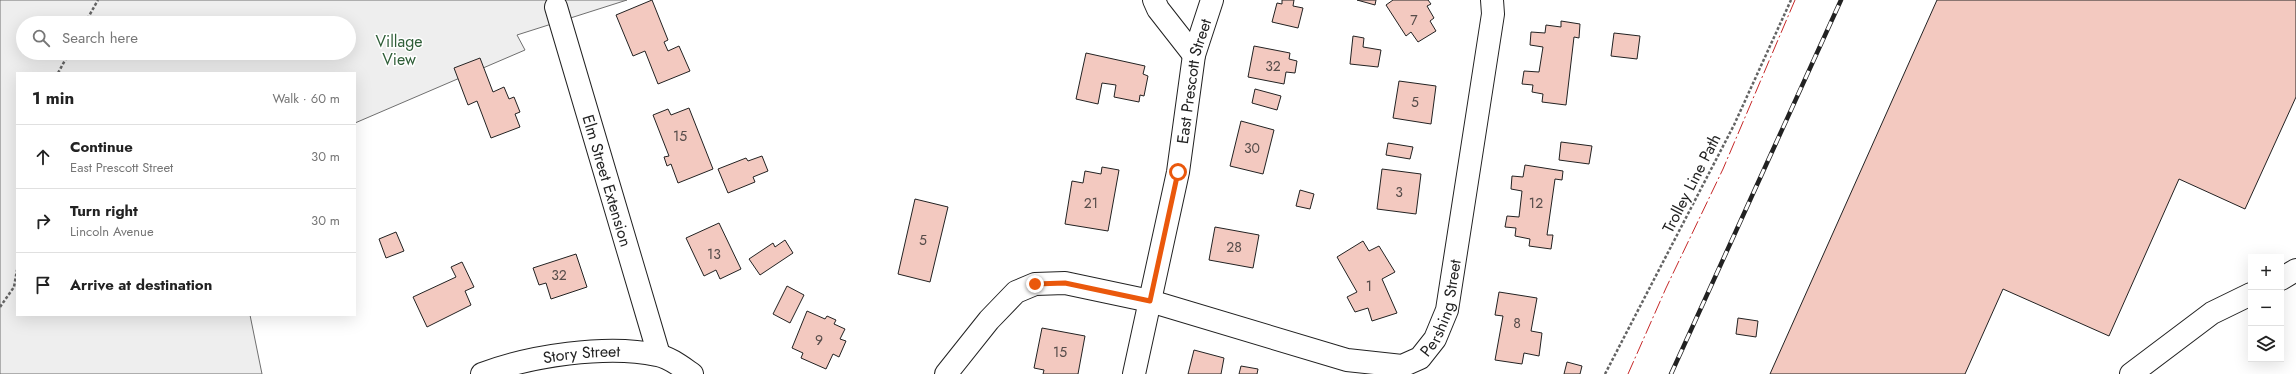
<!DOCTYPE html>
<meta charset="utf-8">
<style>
:root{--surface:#fff;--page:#f6f6f6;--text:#222;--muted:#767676;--line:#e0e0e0}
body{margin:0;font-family:Jost,sans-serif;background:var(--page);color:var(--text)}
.controls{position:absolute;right:12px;bottom:12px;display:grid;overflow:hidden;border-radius:0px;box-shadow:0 4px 16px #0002}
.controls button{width:36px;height:36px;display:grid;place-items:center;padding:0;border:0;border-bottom:1px solid var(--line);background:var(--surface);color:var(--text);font:20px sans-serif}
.stop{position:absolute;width:12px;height:12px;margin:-9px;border:3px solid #ea580c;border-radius:50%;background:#fff}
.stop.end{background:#ea580c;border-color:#fff;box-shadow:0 1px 4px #0008}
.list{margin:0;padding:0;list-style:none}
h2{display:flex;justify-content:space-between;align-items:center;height:52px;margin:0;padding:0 16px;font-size:17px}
h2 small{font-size:13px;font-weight:400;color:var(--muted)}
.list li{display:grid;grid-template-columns:26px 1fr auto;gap:12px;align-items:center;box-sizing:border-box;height:64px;padding:0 16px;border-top:1px solid var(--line)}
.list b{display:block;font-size:15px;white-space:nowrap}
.list p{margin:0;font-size:13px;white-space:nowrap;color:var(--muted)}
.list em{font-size:13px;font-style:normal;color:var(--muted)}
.icon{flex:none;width:22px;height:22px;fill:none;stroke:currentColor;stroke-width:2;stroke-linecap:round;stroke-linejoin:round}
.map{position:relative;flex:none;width:2296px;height:374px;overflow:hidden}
.search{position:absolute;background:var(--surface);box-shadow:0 4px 16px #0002;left:16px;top:16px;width:340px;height:44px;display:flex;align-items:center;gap:10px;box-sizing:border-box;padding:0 14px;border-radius:22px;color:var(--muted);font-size:15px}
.panel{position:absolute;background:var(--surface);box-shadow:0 4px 16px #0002;left:16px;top:72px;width:340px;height:244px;border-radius:0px}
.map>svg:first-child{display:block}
.green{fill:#eee;stroke:#6f6f6f;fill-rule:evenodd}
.building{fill:#f3c9c0;stroke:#222}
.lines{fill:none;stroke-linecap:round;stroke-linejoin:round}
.minor-casing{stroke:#222;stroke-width:24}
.major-casing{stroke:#222;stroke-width:24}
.path{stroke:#646464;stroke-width:2.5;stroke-dasharray:3 2;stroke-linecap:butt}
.minor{stroke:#fff;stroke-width:22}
.major{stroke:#fff;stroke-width:22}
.rail-casing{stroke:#222;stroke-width:4.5}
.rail{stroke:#fff;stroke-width:3;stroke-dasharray:9;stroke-linecap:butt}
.power{stroke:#c62828;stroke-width:1;stroke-dasharray:14 3 2 3;stroke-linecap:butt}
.route{stroke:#ea580c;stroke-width:5}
.labels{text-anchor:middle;stroke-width:3;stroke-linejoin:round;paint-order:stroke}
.number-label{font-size:14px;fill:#564c4a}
.park-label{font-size:16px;fill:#2f5e38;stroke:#fff}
.street-label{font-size:16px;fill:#222;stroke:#fff}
</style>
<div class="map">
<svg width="2296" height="374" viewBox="0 0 2296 374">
<rect width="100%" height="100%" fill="#fff"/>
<path class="green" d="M0,0H627L517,35L525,50L355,123V73H17V315H250L262,374H0ZM23,23H349V53H23Z"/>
<g class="building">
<path d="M652,0L668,40L664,42L668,51L679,46L690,71L658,84L645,51L633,56L616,15Z"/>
<path d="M1282,0H1294L1293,6L1303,8L1298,28L1272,22L1277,3L1282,4Z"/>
<path d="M1357,0H1376L1375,5Z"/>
<path d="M1393,0H1428L1431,4L1427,6L1434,18L1430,21L1436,31L1418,42L1411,32L1406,36L1386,5Z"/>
<path d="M1937,0H2296V97L2245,209L2179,179L2109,336L2003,289L1965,374H1770Z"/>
<path d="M1561,21L1580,24L1579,38L1574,37L1566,105L1542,102L1543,94L1532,92L1533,85L1522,84L1524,71L1539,72L1543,47L1530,45L1531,32L1545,33L1546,25L1561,27Z"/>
<path d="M1614,33L1640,36L1637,59L1611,56Z"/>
<path d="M1353,36L1364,38L1363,47L1381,50L1378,67L1350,64Z"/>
<path d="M1254,46L1290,53L1289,59L1297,61L1295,73L1286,72L1284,84L1248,77Z"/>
<path d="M1086,53L1145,66L1143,74L1148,76L1144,96L1140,95L1139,102L1114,97L1116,85L1102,83L1098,104L1076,99Z"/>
<path d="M480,58L493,92L504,87L509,99L514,97L520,112L515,114L520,127L491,138L477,101L468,105L454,68Z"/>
<path d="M1399,81L1436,86L1431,124L1393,118Z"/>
<path d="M1255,89L1281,96L1277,110L1252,103Z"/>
<path d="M689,108L713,169L678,183L671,164L667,166L664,157L669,156L653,115L668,109L671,115Z"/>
<path d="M1241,121L1274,130L1263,174L1230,166Z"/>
<path d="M1561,142L1592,146L1589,164L1559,160Z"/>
<path d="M1388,143L1413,147L1410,159L1386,155Z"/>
<path d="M762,156L768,171L753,177L755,182L728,193L718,169L746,158L748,161Z"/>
<path d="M1525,165L1563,171L1562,180L1555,179L1547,235H1553L1551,249L1529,246L1530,239L1515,236L1516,228L1505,227L1507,216L1519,217L1522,191L1511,189L1512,176L1523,177Z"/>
<path d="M1102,167L1119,170L1108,231L1065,224L1072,181L1083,183L1085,171L1101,174Z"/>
<path d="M1382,169L1421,174L1416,214L1377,209Z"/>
<path d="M1300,190L1314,194L1310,209L1296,206Z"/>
<path d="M915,199L948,207L930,282L898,274Z"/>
<path d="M719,223L741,269L720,279L716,270L704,276L686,238Z"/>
<path d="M1215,227L1259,235L1253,268L1209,260Z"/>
<path d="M396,232L404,251L386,258L379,239Z"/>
<path d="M785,240L793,253L760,275L749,259L773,243L775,247Z"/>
<path d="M1363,241L1369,251L1379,246L1395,272L1382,279L1397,313L1372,321L1368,308L1355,312L1347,297L1357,292L1337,257Z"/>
<path d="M576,254L587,287L551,299L546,283L539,285L533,268Z"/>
<path d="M462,262L474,287L465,291L471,305L427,327L413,297L456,277L451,267Z"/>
<path d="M787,286L804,295L790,323L773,314Z"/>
<path d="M1499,292L1537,298L1531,331L1542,333L1539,356L1524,353L1522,364L1495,360L1503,316L1495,315Z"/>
<path d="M807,311L825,319L827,316L836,320L834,324L845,329L840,339L846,341L839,357L833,354L826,369L801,358L803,353L792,348Z"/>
<path d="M1738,318L1758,321L1756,337L1736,334Z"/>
<path d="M1042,328L1085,336L1078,374H1043L1044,370L1034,368Z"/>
<path d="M1194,350L1224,358L1221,374H1188Z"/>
<path d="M1567,362L1582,366L1580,374H1564Z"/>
<path d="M1241,366L1258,369L1257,374H1239Z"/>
</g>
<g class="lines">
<defs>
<g id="minor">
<path d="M1154,0L1158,9L1194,55"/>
<path id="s1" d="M556,7L659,355"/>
<path d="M2281,279L2296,270"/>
<path id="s2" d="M482,374C529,356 607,344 657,355C669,357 682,367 692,374"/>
<path id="s3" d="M946,374L989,320L1016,292L1035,284L1065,283L1150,301L1347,360L1402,366L1420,358L1435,339L1447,310L1493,14L1492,0"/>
<path d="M2131,374L2212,313L2251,294"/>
</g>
<g id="major">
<path id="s4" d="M1134,374L1178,172L1194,55L1212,0"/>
</g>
</defs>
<use href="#minor" class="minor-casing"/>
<use href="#major" class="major-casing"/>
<g class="path">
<path d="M85,23L98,0"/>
<path d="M58,73L69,53"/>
<path d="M0,307L14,287L17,270"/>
<path d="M1605,374L1734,125L1791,0"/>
</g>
<use href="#minor" class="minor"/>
<use href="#major" class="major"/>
<defs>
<path id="rail" d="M1671,374L1841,0"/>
</defs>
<use href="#rail" class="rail-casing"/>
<use href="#rail" class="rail"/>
<path class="power" d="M1628,374L1666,288L1723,169L1795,0"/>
</g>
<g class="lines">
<path class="route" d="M1035,284L1065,283L1150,301L1178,172"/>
</g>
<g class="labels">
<g class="number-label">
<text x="1414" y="25">7</text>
<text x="1273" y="71">32</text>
<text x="1415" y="107">5</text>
<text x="680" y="141">15</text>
<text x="1252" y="153">30</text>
<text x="1399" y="197">3</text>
<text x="1091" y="208">21</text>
<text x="1536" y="208">12</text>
<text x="923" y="245">5</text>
<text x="1234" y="252">28</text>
<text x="714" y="259">13</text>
<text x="559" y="280">32</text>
<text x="1369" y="291">1</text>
<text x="1517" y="328">8</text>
<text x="819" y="345">9</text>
<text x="1060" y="357">15</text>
</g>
<g class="park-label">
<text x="399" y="47">Village<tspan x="399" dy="18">View</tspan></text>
</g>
<g class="street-label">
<text dy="6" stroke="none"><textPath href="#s4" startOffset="299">East Prescott Street</textPath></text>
<text dy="6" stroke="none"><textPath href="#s1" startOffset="181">Elm Street Extension</textPath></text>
<text transform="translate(1691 183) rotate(-63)" y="6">Trolley Line Path</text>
<text dy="6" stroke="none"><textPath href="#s3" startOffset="582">Pershing Street</textPath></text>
<text dy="6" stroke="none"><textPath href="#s2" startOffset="102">Story Street</textPath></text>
</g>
</g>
</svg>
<div class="controls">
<button>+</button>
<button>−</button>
<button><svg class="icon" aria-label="layers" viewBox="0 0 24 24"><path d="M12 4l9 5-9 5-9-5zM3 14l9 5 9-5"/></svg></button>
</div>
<div class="stop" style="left:1178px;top:172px"></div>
<div class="stop end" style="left:1035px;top:284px"></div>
<div class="search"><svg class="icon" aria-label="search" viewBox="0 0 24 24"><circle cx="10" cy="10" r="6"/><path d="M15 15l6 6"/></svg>Search here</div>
<section class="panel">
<h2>1 min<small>Walk · 60 m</small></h2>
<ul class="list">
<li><svg class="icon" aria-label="ahead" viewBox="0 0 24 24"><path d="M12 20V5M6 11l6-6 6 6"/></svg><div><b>Continue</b><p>East Prescott Street</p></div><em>30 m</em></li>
<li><svg class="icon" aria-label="right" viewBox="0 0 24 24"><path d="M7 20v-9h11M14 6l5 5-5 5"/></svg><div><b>Turn right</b><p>Lincoln Avenue</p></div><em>30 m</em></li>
<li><svg class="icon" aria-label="arrive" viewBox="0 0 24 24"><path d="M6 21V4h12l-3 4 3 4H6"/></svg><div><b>Arrive at destination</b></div></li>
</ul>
</section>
</div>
